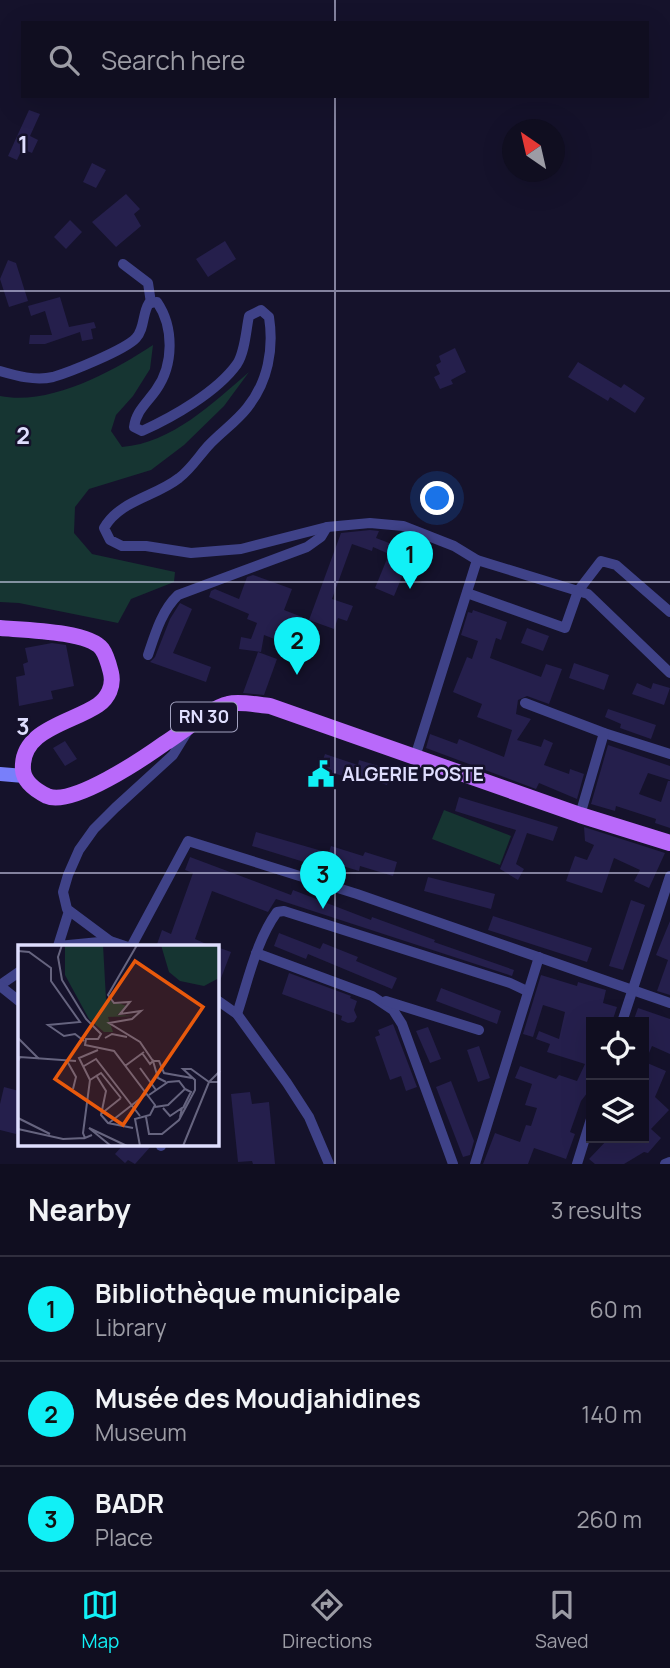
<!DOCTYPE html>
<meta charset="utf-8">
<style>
:root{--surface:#100e20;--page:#1e1c2d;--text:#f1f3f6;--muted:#9c9ca5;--line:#302e3e;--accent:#11f0f6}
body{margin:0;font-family:Manrope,sans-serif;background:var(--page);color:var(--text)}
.controls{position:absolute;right:21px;bottom:21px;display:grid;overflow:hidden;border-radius:0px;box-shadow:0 7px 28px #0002}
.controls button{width:63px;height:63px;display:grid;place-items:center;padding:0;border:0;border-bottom:2px solid var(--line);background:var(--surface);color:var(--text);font:35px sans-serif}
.compass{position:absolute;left:502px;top:119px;width:63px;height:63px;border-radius:50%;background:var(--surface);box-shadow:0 7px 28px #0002;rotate:326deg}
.you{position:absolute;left:438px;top:499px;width:24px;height:24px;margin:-18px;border:5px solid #fff;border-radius:50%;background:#1a73e8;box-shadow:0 0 0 10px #1a73e833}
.badge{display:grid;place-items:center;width:46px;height:46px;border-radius:50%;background:var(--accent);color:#111;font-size:23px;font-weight:700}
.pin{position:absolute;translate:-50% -58px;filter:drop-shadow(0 2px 4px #0008)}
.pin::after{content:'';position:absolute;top:37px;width:24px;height:21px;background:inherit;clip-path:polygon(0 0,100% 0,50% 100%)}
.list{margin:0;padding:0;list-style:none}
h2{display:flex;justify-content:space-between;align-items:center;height:91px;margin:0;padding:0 28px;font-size:30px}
h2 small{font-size:23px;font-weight:400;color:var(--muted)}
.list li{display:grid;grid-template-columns:46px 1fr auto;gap:21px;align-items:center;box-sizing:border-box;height:105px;padding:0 28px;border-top:2px solid var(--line)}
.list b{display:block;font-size:26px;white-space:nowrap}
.list p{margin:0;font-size:23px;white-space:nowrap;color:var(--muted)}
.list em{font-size:23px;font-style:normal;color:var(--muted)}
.icon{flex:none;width:38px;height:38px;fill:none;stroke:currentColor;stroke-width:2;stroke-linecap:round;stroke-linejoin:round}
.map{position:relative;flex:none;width:670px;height:1164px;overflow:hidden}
.search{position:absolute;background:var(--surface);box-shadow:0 7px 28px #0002;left:21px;right:21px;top:21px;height:77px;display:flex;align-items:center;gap:18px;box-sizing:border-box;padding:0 24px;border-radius:0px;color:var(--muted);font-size:26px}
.sheet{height:406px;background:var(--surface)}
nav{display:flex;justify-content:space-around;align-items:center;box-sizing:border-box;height:98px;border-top:2px solid var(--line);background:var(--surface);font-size:19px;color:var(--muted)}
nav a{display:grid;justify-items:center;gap:4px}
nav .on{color:var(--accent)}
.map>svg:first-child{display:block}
.green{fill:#163532}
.building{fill:#251f4c}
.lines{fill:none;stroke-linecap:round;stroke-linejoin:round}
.street{stroke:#3f4288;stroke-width:10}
.secondary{stroke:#787ffa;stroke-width:14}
.primary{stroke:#b969fa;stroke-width:16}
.grid{fill:none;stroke:#dfdefe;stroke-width:2;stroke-opacity:0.55}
.labels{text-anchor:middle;stroke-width:5;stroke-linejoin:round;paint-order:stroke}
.shield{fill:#15122b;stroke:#a2a1bf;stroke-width:2}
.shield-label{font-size:18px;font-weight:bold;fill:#dfdefe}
.poi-label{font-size:19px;font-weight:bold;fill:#dfdefe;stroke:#15122b;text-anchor:start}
.inset-road{fill:none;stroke:#66647f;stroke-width:2}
.view{fill:#e8590c;fill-opacity:0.15;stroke:#e8590c;stroke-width:3.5}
.inset-edge{fill:none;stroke:#dfdefe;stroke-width:3.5}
.grid-label{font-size:23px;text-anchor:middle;font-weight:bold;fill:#dfdefe;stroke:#15122b;stroke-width:5;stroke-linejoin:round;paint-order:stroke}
</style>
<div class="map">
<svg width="670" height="1164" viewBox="0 0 670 1164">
<rect width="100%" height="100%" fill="#15122b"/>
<g class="green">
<path d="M153,345L150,369L133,396L116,415L111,431L122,447C172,443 213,403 249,372L224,406L184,445L151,470L89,489L75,507L74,533L92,554L175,572L174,582L131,599L118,623L19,603L0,602V396C50,406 112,372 153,345Z"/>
<path d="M444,810L511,836L500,865L432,839Z"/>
</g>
<g class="building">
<path d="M29,110L40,114L30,136L38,140L32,153L22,149L17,160L8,156Z"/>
<path d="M92,163L106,170L96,188L83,182Z"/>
<path d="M126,194L140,209L134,214L141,226L116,247L92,222Z"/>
<path d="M70,220L82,232L66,249L54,237Z"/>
<path d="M225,241L236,259L208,277L196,259Z"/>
<path d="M8,260L16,263L28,301L9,307L0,279Z"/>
<path d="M60,297L69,327L94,322L96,328L91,329L93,339L82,341L80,332L45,344H29L30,335H52L45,311L31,316L28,306Z"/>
<path d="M455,348L466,372L451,380L453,384L440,389L434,377L440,374L436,365L441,362L439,356Z"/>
<path d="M578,362L621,388L624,384L645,398L635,413L610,397L608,401L568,377Z"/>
<path d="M370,530L379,531L376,538L397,546L399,542L414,548L394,596L375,588L389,554L373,547L372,551L352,544L332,599L353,606L347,621L338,618L334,629L309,620L341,533Z"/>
<path d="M253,575L292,589L284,610L302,617L290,645L264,635L261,652L239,649L241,637L251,639L257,623L247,619L249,614L209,597L211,591L215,589L239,599L247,577Z"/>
<path d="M180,603L192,609L173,653L211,667L206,682L150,662L155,657L170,619Z"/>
<path d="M473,610L507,622L501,640L496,638L490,658L541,677L546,664L562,669L549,704L527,696L518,700L516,714L531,719L517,740L541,747L544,739L553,743L544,765L569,774L570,769L584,774L577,799L539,783L536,789L426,748L430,734L457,744L459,739L504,757L512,730L477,717L482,704L453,692L467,657L472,659L478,641L461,635L468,612L472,613Z"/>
<path d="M527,628L549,636L543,651L521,643Z"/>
<path d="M52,643L66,645L74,686L51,691L53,699L19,706L16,677L25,675L23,664L28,662L25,648Z"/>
<path d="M258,652L277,659L264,695L243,693Z"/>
<path d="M574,663L609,675L604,690L569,678Z"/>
<path d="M637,683L651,689L653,683L670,688L664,705L632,694Z"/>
<path d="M608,709L656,725L651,739L620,728L621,724L605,717Z"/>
<path d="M65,741L77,759L65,766L53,748Z"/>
<path d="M608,745L670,766V780L648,773L639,794L661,802L668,781H670V828L655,823L656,819L616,806L615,811L591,804Z"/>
<path d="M325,754L358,765L359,760L392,770L387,785L354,774L353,779L320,769Z"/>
<path d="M459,797L558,827L553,841L527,833L516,864L524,869L518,880L500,869L516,830L455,811Z"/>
<path d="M584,827L665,853L649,888L634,881L640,870L614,858L602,893L566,881L575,856L587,860L594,845L585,841Z"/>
<path d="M256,832L322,851L317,866L252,846Z"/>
<path d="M331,846L363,856L365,852L397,862L393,876L360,866L359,871L326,861Z"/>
<path d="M190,857L291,895L293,890L371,920L372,917L435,940L434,942L514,970L512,976L276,899L268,912L212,891L195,939L213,947H156L162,930L171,934L193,873L185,870Z"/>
<path d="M428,877L495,894L491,909L424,891Z"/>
<path d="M631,900L645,905L623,970L609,966Z"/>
<path d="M493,916L592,948L587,962L488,930Z"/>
<path d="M670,921V995L657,991L668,960L656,955Z"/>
<path d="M279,933L320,949L323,943L358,957L356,961L397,978L392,989L308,954L306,959L274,946Z"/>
<path d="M217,947L231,952L218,986H217Z"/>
<path d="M289,973L351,996L350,998L357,1001L354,1010L357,1017L354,1022L348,1023L341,1020L342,1016L282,994Z"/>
<path d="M541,975L577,986L578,982L606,990L603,1003L617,1007L612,1022H591V1088L581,1101L570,1132L575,1134L566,1159L534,1148L528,1164H483L495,1133L520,1142L526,1125L531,1126L537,1108L525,1105L532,1084L515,1078L520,1066L556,1079L559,1075L577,1081L585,1064L547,1052L550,1044L536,1039L539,1031L559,1039L565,1012L543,1005L533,1037L523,1034Z"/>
<path d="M441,988L501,1011L497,1024L436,1001Z"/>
<path d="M638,1008L670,1019V1054L652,1046L645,1062L666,1071L655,1097L669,1110L651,1129L661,1138L648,1153L644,1152L624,1164H595L589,1159L609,1138H644V1022H633Z"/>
<path d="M393,1024L417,1087L406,1091L401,1076L390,1080L375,1037L380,1035L378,1030Z"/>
<path d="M428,1027L441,1059L430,1063L416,1031Z"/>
<path d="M479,1046L490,1078L478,1082L467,1050Z"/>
<path d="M451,1081L474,1141L470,1155L463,1157L436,1087Z"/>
<path d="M4,1087L19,1091V1123L16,1134L0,1130V1104Z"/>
<path d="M250,1092L252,1104L269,1102L275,1164H253L252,1161L238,1162L231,1094Z"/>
<path d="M123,1145H152L135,1164L128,1160L125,1163L115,1154Z"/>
</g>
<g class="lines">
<g class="street">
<path d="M123,264L148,283L151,303"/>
<path d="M0,371C17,376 35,381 53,377C70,372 125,350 136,338C145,328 142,314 149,303L157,302C174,327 174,365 156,390C147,403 136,411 134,427L142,431C173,417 217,392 237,364C245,352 246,330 249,316L261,310L269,317C274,349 268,382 247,408C236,422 220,433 208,446C199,456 190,470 179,478C155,497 120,500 104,528L110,540L122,546H146L191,553L241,549L327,527L370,523L403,526L454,546L477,560L578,591L601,561L616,565L670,612"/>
<path d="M467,593L565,628L578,591L588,594L670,673"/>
<path d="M148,655C155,634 162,610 178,595L307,547L321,537L327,527"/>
<path d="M525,703L604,733L670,754"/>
<path d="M415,757L477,560"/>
<path d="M580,815L604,733"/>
<path d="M69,911L58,946L110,941"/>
<path d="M128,947L110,941L67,909L63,892L68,875L79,850L94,829L115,808L173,755L189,729"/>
<path d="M131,947L188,841L357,894L670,1003"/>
<path d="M256,953L372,996L393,1010L402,1024L453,1164"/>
<path d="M0,985L19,972"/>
<path d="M0,986L19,1001"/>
<path d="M217,1000L237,1014L287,1083L309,1117L329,1164"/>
<path d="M386,1001L479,1030"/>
<path d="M237,1014C248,981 256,941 277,912L284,911L510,983L527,991"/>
<path d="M622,1022L670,876"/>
<path d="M161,1145V1146"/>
<path d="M475,1164L539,957"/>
<path d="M577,1164L591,1119"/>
<path d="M665,1164L670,1162"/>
</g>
<path class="secondary" d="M0,774L24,776"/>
<path class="primary" d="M0,628C23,630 89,631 102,649C107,656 109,665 111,673C114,686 108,698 98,705C72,723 20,729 23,770C24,783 37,791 47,796C72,807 144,758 165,743C180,734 212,707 228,704C240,701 258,705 270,706L580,815L670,843"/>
</g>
<path class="grid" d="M335,0V23M335,96V1164M0,291H670M0,582H670M0,873H670"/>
<defs>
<symbol id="civic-bare" viewBox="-9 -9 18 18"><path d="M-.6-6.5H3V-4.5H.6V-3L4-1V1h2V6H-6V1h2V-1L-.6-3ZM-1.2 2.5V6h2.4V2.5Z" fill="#11f0f6" stroke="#15122b" stroke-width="2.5" paint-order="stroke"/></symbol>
</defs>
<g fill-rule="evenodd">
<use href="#civic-bare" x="302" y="755" width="38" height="38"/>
</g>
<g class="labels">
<rect class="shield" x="171" y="702.5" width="66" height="29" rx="5"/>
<g class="shield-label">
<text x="204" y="723">RN 30</text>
</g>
<g class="poi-label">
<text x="342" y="781">ALGERIE POSTE</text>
</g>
</g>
<g transform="translate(18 945)">
<rect width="201" height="201" fill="#15122b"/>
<path d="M47,0H85L88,54L109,61L99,70L117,71L90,72L95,87H86L71,74L47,30ZM143,0H201V33L186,41L162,36L151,27Z" fill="#163532"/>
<path class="inset-road" d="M44,0L40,12L44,35L68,74L83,89L80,94H68L67,100L96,106L137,160L132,170L117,174L122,201M119,0L90,50L96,58L112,57L102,69L123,66L114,74L91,78L122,97L135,116H141L146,128L174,133M0,6L11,7L33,23V36L62,77L30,80L46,91L57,89L66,96M0,93L21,114M87,93L94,89L109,92M124,108L132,119L135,116L140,133L148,137M0,116L2,112L58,116M49,116L58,132L55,144M66,121L78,114L122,171M107,121L126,107M122,123L138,145M78,130L88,146L83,170L90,178L115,183M72,135L83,128L103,153M131,150L150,137L161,136L167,144L150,160L137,162M145,163L152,171L164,163L162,172M165,163L173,147L167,144M83,169L103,153M128,172L131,189H144L161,175L177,145V135L165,124H173L191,137L202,126M0,173L32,189M91,178L128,149M0,184L45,194L67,193M74,190L67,193L65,188L72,135L61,113L80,105M93,201L71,183L109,201M165,201L191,137H202"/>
<path class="view" d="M117,16L185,62L105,180L37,134Z"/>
<rect width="201" height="201" class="inset-edge"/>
</g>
<g class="grid-label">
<text x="23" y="153">1</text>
<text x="23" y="444">2</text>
<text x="23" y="735">3</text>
</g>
</svg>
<div class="controls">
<button><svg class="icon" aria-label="locate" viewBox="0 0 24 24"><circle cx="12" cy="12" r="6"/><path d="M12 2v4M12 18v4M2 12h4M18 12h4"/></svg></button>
<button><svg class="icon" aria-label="layers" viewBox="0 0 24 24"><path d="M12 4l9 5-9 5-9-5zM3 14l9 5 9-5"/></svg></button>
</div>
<svg class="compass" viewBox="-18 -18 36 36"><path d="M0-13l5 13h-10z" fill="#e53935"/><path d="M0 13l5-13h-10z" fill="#9c9ca5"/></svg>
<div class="you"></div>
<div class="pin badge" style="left:410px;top:589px">1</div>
<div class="pin badge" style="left:297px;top:675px">2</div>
<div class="pin badge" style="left:323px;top:909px">3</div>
<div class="search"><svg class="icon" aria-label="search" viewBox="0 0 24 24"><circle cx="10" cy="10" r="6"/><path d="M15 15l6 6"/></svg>Search here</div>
</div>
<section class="sheet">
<h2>Nearby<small>3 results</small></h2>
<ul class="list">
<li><span class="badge">1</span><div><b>Bibliothèque municipale</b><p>Library</p></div><em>60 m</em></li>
<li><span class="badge">2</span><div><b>Musée des Moudjahidines</b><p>Museum</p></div><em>140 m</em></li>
<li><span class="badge">3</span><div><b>BADR</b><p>Place</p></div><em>260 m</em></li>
</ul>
</section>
<nav>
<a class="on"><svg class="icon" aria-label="map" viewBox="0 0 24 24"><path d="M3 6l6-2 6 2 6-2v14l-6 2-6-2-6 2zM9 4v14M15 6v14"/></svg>Map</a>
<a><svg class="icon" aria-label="directions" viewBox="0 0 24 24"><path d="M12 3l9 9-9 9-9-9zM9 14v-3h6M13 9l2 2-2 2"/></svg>Directions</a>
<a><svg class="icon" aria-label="saved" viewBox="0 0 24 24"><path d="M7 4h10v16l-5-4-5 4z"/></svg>Saved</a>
</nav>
